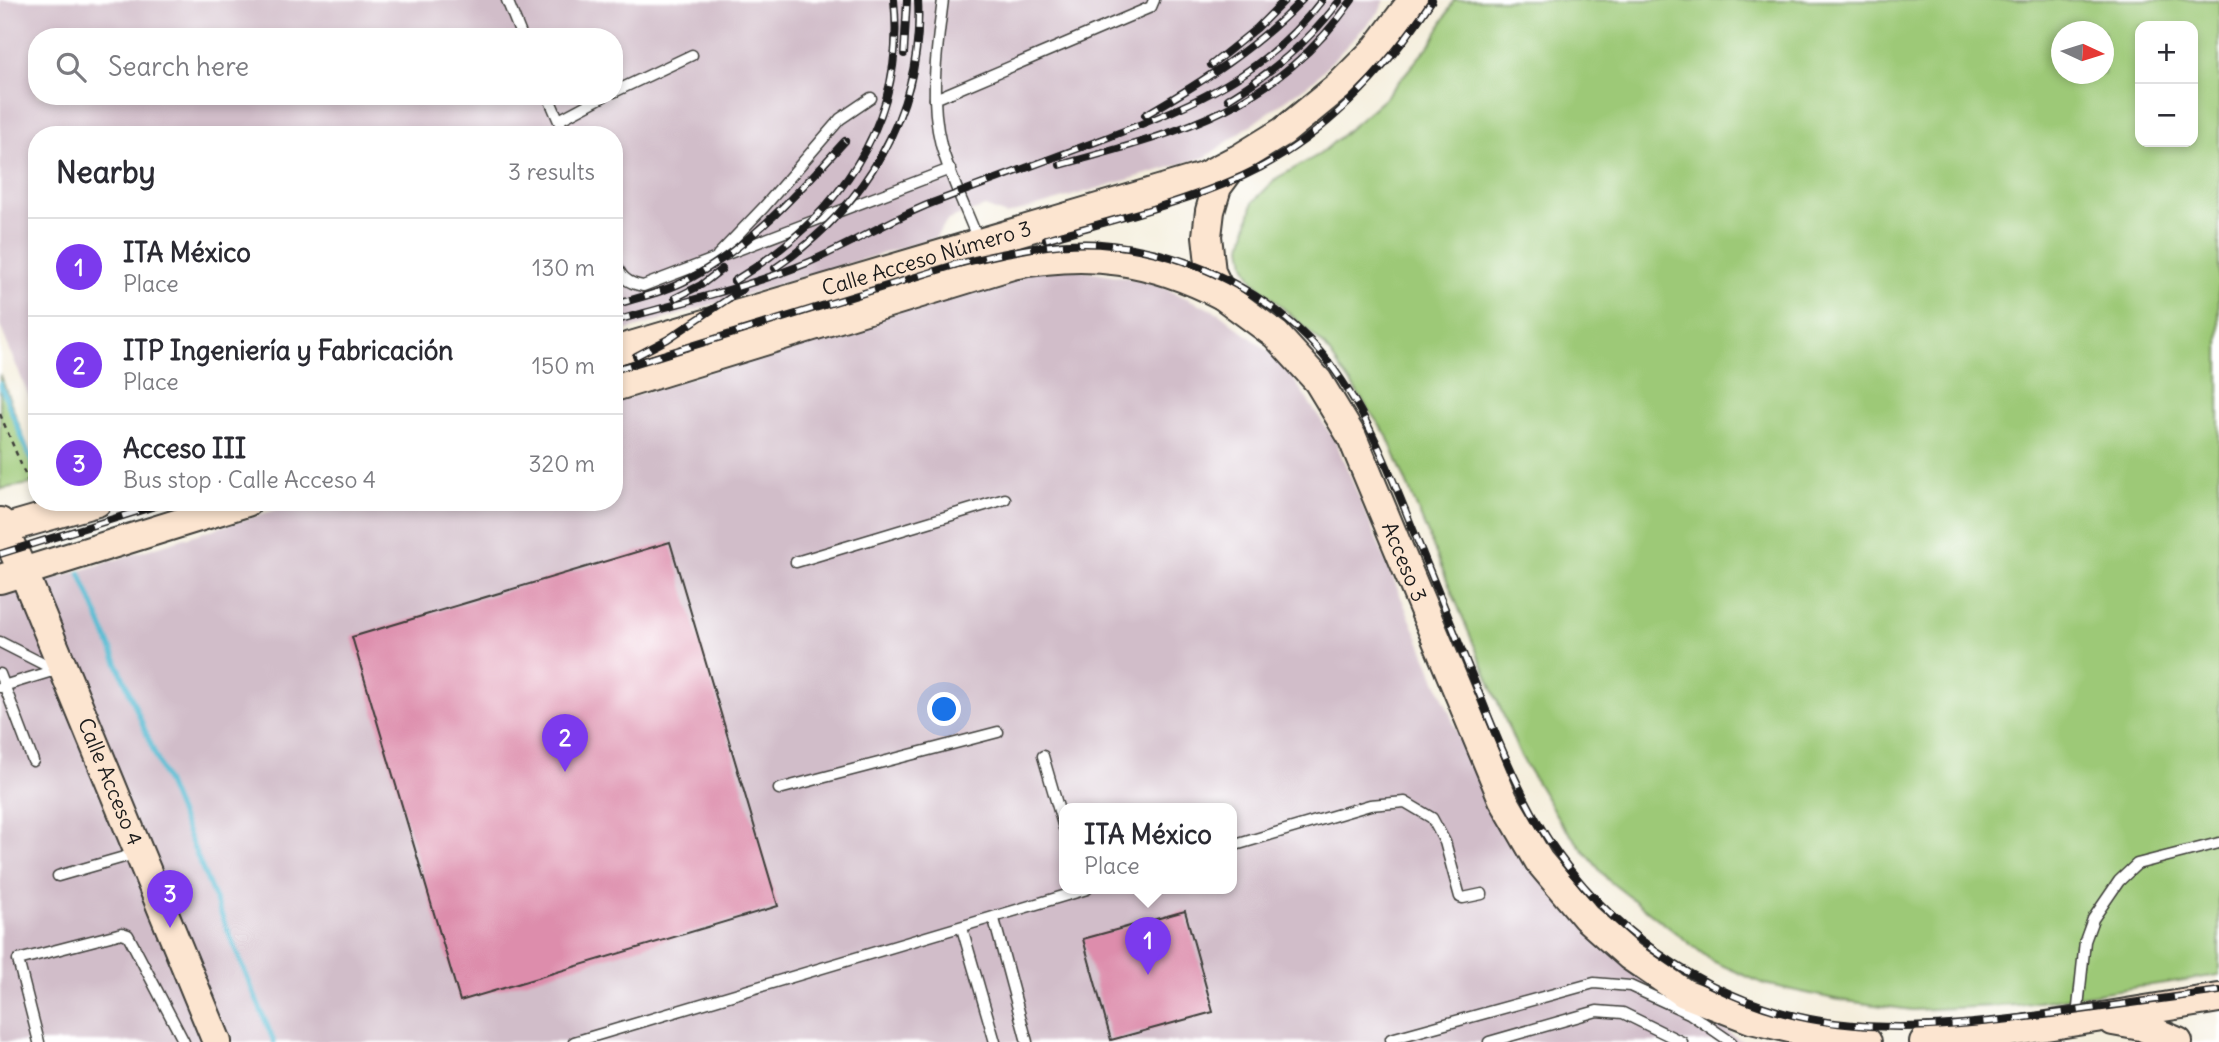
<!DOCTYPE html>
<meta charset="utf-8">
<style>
:root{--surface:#fff;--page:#f2f2f3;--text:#2b2b33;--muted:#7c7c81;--line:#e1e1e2;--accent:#7c3aed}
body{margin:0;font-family:Delius,sans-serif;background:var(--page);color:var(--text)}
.controls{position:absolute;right:21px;top:21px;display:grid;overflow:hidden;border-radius:14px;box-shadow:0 4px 10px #0003}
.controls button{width:63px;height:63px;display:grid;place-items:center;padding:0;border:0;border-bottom:2px solid var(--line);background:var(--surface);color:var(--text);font:35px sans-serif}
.compass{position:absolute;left:2051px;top:21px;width:63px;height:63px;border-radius:50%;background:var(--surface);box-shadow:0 4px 10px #0003;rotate:94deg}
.you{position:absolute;left:945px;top:710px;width:24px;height:24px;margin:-18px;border:5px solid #fff;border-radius:50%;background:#1a73e8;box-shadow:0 0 0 10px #1a73e833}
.badge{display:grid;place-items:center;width:46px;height:46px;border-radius:50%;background:var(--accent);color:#fff;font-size:23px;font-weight:700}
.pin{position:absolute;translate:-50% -58px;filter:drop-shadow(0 2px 4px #0008)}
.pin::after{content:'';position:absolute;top:37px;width:24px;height:21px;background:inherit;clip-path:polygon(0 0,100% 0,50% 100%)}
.popup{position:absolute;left:1059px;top:803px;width:178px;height:91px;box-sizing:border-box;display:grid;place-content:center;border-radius:14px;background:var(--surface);filter:drop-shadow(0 2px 5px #0005);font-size:23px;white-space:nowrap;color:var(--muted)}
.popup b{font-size:26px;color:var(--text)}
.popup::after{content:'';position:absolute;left:50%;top:100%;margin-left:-14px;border:14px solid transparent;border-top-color:var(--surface)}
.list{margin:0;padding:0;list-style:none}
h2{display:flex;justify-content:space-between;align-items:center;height:91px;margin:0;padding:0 28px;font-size:30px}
h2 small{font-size:23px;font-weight:400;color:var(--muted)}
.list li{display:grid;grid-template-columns:46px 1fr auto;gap:21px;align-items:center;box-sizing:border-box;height:98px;padding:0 28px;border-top:2px solid var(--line)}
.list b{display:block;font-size:26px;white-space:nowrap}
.list p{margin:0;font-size:23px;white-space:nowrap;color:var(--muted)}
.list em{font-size:23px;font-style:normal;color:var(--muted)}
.icon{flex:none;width:38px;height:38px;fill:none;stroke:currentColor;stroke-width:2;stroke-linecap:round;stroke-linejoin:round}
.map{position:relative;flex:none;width:2219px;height:1042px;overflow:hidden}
.search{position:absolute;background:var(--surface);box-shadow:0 4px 10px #0003;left:28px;top:28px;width:595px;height:77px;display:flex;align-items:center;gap:18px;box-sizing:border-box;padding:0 24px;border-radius:28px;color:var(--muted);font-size:26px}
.panel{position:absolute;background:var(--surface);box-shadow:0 4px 10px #0003;left:28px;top:126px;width:595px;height:385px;border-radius:28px}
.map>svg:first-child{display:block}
.industrial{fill:#d1bdc9;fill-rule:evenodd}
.green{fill:#9dc977;stroke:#5c724a;stroke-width:2;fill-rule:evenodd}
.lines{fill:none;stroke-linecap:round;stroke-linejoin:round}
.stream{stroke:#53bad1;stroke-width:5}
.building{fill:#dd8dac}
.lane-casing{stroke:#3c3c39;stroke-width:13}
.secondary-casing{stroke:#3c3c39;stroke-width:32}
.path{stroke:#3c3c39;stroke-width:2.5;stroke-dasharray:5 5;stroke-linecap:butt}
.lane{stroke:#fff;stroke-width:10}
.secondary{stroke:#fce5d0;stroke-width:28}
.rail-casing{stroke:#1c1c1c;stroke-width:8}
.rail{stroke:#fff;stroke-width:5;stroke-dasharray:16;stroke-linecap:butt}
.labels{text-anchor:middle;stroke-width:6;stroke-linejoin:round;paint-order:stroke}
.street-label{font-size:21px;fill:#1c1c1c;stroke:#fff}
</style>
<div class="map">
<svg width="2219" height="1042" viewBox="0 0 2219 1042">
<rect width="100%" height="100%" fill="#fff"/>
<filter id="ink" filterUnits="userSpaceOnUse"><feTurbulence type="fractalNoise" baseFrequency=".0143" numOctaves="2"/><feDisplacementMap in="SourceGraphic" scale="14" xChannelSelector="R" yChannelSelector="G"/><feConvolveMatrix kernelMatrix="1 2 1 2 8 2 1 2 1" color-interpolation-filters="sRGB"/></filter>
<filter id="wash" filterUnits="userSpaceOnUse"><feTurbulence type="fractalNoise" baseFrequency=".00686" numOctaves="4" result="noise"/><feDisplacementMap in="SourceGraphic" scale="28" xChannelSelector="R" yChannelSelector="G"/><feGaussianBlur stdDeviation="1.57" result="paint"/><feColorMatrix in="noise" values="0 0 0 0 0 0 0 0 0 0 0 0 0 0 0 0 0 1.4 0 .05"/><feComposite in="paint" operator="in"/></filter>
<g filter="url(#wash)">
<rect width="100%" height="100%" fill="#f4eedc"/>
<g class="industrial">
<path d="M0,0H1385L1379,12L1314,80L1206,157L1006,215L985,207L948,220L935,238L614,334V135H37V416L0,326ZM37,37H614V96H37Z"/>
<path d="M1046,264L1149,281L1219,313L1281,361L1336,442L1471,764L1532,867L1622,957L1743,1042H0V555L15,591L300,502H614V402ZM1064,809H1232V889H1064Z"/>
</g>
<g class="green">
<path d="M1454,0H2219V975L2018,1005L1912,1010L1839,1000L1764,984L1712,961L1608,880L1561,823L1519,753L1387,436L1324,345L1254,282L1245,265L1242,246L1253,202L1277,178L1320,154L1384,99L1432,42ZM2140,26H2193V142H2140ZM2062,32H2104V74H2062Z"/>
<path d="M0,374L37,473V483L0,489Z"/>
</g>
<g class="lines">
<g class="stream">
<path d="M0,384L37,474"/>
<path d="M80,573L274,1042"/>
</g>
</g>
<g id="blocks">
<g class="building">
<path d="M670,542L778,906L460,1001L352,637Z"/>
<path d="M1185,911L1213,1012L1111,1040L1083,939Z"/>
</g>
</g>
</g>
<g filter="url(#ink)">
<use href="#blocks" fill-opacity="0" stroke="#3c3c39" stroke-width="2"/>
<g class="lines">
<defs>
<g id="lane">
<path d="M507,0L522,37"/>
<path d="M943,0C937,48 929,97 941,145C950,177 966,209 978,240"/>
<path d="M614,92L692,55"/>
<path d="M548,96L565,135"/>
<path d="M935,99L1151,7L1154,0"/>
<path d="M559,120L604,96"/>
<path d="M718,255L764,207L840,119L871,98"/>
<path d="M614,260C620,276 626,283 643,286L950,169"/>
<path d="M796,562L1005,499"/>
<path d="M0,642L55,670"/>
<path d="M0,674L33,761"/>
<path d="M0,687L62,668"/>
<path d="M1043,756L1064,828"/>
<path d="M779,789L998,732"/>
<path d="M1232,846L1370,805L1405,802L1432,818L1445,842L1460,897L1463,898L1482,894"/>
<path d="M58,876L138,853"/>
<path d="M994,919L1027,1042"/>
<path d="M962,928L995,1042"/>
<path d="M2077,1017L2085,941L2093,919L2119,881L2137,864L2219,843"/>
<path d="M39,1042L18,960L122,933L128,935L184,1042"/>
<path d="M574,1042L1087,889"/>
<path d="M1392,1042L1391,1039L1594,983L1630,986L1689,1013L1731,1042"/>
<path d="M1489,1042L1597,1011L1623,1013L1682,1042"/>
</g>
<g id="secondary">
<path id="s1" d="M1413,0L1377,48L1338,87L1284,131L1237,160L1217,187L1210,211L1207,236L1211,272L1222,295L1276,335L1318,381L1352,437L1503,799L1539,861L1586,917L1630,956L1684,993L1751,1019L1815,1034L1867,1042"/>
<path id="s2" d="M614,351L1203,177L1234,161"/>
<path d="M614,387L1012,265C1090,250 1152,259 1222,295"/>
<path id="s3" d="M0,522L26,578L217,1042"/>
<path d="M0,530L97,502"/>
<path d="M0,579L247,502"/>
<path d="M2113,1021L2141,1026L2178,1042"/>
<path d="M1924,1042L1954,1041L2219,998"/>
</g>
</defs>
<use href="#lane" class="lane-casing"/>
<use href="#secondary" class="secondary-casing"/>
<path class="path" d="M0,414L33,493"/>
<use href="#lane" class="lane"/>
<use href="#secondary" class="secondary"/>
<defs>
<g id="rail">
<path d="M904,54L907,0"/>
<path d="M1211,65L1257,28L1285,0"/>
<path d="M1228,99C1271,73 1310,41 1340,0"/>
<path d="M1145,115C1202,82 1256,48 1302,0"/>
<path d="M1060,165C1181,132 1276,108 1352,0"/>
<path d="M1046,239C1112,220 1180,204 1243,176C1321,141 1386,71 1432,0"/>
<path d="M953,265C1004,253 1058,239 1111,245C1190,253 1272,294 1323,355C1364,405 1388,467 1412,527C1433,579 1454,631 1475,683C1494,730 1512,777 1537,821C1590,913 1682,985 1784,1013C1870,1036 1957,1026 2044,1015C2102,1007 2161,999 2219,991"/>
<path d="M775,268C865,208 924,110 918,0"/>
<path d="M734,281C836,219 907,125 894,0"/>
<path d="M675,298L701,285L722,269"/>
<path d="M614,305C640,297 668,291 691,278C752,245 799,191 845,141"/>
<path d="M614,321C679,303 745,288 807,263C850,245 889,220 932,203C990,181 1048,160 1106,138C1195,103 1262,78 1322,0"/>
<path d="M636,356L668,339L743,289"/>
<path d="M614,370L961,263"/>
<path d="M0,554L168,502"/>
</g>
</defs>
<use href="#rail" class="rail-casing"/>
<use href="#rail" class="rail"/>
</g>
</g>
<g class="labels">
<g class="street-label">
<text dy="7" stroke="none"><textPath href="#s2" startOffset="326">Calle Acceso Número 3</textPath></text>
<text dy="7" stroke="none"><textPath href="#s1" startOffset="716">Acceso 3</textPath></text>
<text dy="7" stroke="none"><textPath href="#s3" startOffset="282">Calle Acceso 4</textPath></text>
</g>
</g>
</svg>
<div class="controls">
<button>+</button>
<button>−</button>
</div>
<svg class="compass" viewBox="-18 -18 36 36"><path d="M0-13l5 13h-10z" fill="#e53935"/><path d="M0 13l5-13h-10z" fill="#7c7c81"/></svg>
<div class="you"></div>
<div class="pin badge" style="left:1148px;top:975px">1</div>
<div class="popup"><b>ITA México</b>Place</div>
<div class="pin badge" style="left:565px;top:772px">2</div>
<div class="pin badge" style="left:170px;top:928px">3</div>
<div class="search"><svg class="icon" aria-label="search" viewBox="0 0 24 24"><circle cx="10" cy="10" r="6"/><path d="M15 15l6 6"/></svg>Search here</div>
<section class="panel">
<h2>Nearby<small>3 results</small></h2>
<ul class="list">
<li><span class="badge">1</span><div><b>ITA México</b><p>Place</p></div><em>130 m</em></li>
<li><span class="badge">2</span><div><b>ITP Ingeniería y Fabricación</b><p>Place</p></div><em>150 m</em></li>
<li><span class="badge">3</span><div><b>Acceso III</b><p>Bus stop · Calle Acceso 4</p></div><em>320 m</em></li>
</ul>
</section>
</div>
